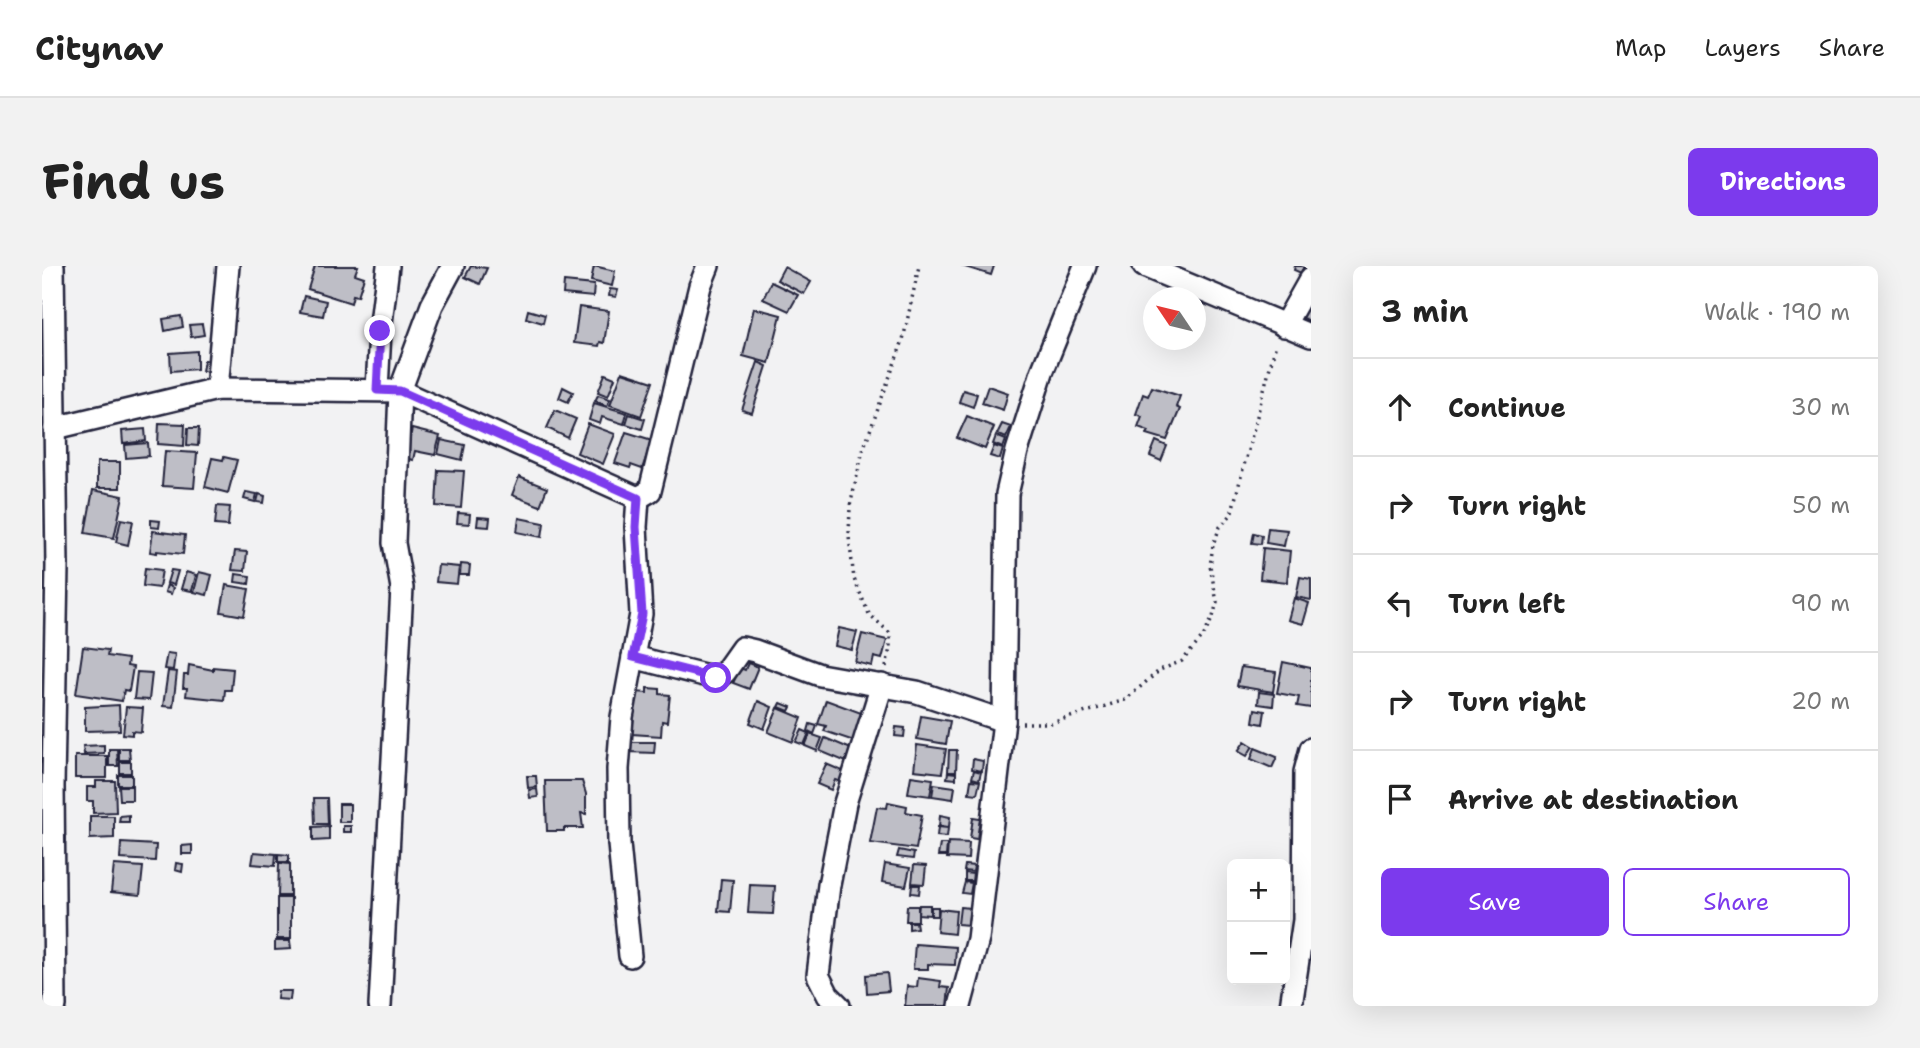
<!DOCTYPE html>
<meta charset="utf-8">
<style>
:root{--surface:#fff;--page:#f2f2f2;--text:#222;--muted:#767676;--line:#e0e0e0;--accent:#7c3aed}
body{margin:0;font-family:"Shantell Sans",sans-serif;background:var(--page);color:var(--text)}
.controls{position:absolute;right:21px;bottom:21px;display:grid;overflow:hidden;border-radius:10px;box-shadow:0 7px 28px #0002}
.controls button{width:63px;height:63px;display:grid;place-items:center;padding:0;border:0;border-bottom:2px solid var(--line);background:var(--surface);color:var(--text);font:35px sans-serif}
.compass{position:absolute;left:1101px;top:21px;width:63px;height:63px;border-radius:50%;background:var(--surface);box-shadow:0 7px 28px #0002;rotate:305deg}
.stop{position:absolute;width:21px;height:21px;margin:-16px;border:5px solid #7c3aed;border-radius:50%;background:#fff}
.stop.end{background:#7c3aed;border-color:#fff;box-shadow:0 2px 7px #0008}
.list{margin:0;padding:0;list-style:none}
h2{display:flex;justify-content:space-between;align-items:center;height:91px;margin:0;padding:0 28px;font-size:30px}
h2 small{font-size:23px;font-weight:400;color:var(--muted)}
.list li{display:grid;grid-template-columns:46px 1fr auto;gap:21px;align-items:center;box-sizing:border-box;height:98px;padding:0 28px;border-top:2px solid var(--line)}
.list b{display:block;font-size:26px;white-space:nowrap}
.list em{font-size:23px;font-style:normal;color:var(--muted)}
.actions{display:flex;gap:14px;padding:21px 28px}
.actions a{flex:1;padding:16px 0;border:2px solid var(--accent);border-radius:10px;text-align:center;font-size:24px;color:var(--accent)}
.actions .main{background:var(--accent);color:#fff}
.icon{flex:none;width:38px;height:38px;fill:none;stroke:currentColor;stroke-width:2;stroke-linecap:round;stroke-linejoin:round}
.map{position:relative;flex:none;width:1269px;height:740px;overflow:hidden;border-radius:10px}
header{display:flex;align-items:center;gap:42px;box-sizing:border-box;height:98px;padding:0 35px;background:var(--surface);border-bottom:2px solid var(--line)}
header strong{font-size:33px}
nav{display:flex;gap:38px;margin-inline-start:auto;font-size:24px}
.intro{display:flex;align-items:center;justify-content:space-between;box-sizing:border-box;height:168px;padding:0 42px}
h1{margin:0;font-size:49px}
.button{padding:18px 32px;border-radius:10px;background:var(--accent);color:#fff;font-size:24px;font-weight:700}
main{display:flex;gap:42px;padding:0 42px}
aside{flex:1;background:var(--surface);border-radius:10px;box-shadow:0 7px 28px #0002}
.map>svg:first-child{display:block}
.building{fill:#bebec6;stroke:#22223b;stroke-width:2}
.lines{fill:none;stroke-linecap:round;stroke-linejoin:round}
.minor-casing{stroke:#22223b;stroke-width:26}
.path{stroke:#22223b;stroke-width:3.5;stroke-dasharray:2 5;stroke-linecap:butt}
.minor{stroke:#fff;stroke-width:21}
.route{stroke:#7c3aed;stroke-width:9}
</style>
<header>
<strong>Citynav</strong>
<nav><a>Map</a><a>Layers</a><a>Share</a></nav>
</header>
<div class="intro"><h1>Find us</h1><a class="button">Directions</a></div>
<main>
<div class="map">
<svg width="1269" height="740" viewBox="0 0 1269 740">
<rect width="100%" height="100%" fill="#f2f2f3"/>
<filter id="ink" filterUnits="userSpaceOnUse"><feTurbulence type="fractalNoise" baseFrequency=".0143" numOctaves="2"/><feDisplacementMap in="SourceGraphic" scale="14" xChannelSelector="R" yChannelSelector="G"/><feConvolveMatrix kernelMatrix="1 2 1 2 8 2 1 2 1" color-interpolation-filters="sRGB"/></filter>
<g filter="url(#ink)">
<g class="building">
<path d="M273,0H316L313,8L322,11L316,30L311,29L309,37L266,23Z"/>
<path d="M429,0L445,2L438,18L423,11Z"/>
<path d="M552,0L573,5L570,20L549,15Z"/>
<path d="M920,0H952L949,9Z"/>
<path d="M1253,0H1262L1259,7L1252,4Z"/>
<path d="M742,1L769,16L762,28L735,14Z"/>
<path d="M522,16L552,19L551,31L521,28Z"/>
<path d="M729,16L756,29L747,45L721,33Z"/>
<path d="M568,23L576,24L574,31L567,30Z"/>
<path d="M262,30L284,35L281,50L258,46Z"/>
<path d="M1266,34L1269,36V56L1258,50Z"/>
<path d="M537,41L567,45L562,77L558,76L557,80L532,77Z"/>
<path d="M712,42L739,49L727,97L701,90Z"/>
<path d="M486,44L503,49L501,57L484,52Z"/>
<path d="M139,50L141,61L123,65L121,53Z"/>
<path d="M160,58L162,69L149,71L147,59Z"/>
<path d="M155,85V103L129,105L128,87Z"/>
<path d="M162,94L170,95L168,106L160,105Z"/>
<path d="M716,96L725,100L710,147L700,144Z"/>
<path d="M580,106L611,116L599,150L568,139Z"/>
<path d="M563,108L573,112L566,130L556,126Z"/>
<path d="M946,120L966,127L961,144L940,137Z"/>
<path d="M521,121L531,126L526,136L517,132Z"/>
<path d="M1110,121L1138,130L1134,141L1138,143L1125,174L1105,168L1107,165L1096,161L1100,150L1094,148L1101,128L1106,130Z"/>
<path d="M921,124L935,128L931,141L917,136Z"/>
<path d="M556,129L568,133L565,140L553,135Z"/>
<path d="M552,137L585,147L582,158L560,151L558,158L547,154Z"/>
<path d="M513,144L534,153L526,172L505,162Z"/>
<path d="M587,148L603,153L600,163L584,158Z"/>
<path d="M925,150L952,161L943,183L915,172Z"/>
<path d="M117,157L143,158L142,180L116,178Z"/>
<path d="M546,158L573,168L561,198L535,187Z"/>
<path d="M960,158L969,161L964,172L955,168Z"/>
<path d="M146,162H157L156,180L145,179Z"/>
<path d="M103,163L104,175L81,178L80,165Z"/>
<path d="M370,163L398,170L393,189L373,185L371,194L363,192Z"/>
<path d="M584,166L610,174L600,203L589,199L588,202L573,197Z"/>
<path d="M954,170L964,174L961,182L951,178Z"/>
<path d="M399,174L423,179L420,194L396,188Z"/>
<path d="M1114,175L1125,180L1119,195L1108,190Z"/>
<path d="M106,177L107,190L84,192L83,179Z"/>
<path d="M952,180L961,183L958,193L948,190Z"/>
<path d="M123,185L155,187L152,222L120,220Z"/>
<path d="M182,191L195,194L186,227L163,221L170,192L181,194Z"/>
<rect x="55" y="196" width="23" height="26"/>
<path d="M396,204L422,205L419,242L394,240Z"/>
<path d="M477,211L505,222L498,240L470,229Z"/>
<path d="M51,224L81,230L72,272L43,267Z"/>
<path d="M204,226L215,228L213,236L202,233Z"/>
<path d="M217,228L223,230L222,237L215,236Z"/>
<path d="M175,240L188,241L186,260L173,259Z"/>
<path d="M416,247L428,248L427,258L415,257Z"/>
<path d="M436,251L448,252L447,261L435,260Z"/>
<path d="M477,252L502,257L500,271L475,266Z"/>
<path d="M79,253L91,255L86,279L74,276Z"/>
<path d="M109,254L118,255L117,262L109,261Z"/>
<path d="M1226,262L1245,264L1242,280L1224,277Z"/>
<path d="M111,265L143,269L141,288L115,285V287L108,286Z"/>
<path d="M1212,267L1220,269L1219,278L1210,277Z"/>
<path d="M1221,282L1248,285L1245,316L1218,313Z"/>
<path d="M193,285L205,286L203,305L190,304Z"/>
<path d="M419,298L428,299L427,309H418Z"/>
<path d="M396,299L417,301L415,318L394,316Z"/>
<path d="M103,302L120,304L117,322L101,320Z"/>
<path d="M129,304L136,305L132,319L125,317Z"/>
<path d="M144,306L154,309L150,325L139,323Z"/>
<path d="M157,306L170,309L165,329L152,326Z"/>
<path d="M194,308L208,310L207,318L193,316Z"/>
<path d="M1258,311L1269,313V334L1254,331Z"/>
<path d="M125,319L131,322L129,328L123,326Z"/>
<path d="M184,319L207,323L202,350L179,346Z"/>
<path d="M1252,332L1267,337L1261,358L1246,354Z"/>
<path d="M797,362L815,366L810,384L793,380Z"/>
<path d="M820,368L845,374L840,393L832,391L830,400L813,396Z"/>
<path d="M41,381L66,384L65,390L86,393L85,400L91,401L87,425L82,424L80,435L34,428Z"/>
<path d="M125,387L133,388L131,404L122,403Z"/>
<path d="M1241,396L1269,402V442L1255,440L1257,431L1235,427Z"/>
<path d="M706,397L716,401L707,423L691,417L698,402L703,404Z"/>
<path d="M147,399L171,404V401L191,403L189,424H183L182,434L144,430L145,422H141L142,409H146Z"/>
<path d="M1199,401L1234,406L1231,426L1195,420Z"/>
<path d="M126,405L135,406L131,441L121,440Z"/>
<path d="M95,406L110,407L107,434L92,433Z"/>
<path d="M605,422L618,423V428L628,429L625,456L620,455L619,470L590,468L594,426L605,427Z"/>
<path d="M1217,426L1232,428L1231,440L1216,438Z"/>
<path d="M784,434L822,448L812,475L782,465L784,460L776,458Z"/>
<path d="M716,435L730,441L722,463L708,457Z"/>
<path d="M739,437L749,441L747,445L737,441Z"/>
<path d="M77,439L78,464L43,465V441Z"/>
<path d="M84,441L101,442L99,466L90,465V469L81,468Z"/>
<path d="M736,442L760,452L751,476L726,466Z"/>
<path d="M1213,443L1223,445L1221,458L1211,456Z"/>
<path d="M879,450L908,455L904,478L875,473Z"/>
<path d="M768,458L775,460L772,468L766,465Z"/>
<path d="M854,461L863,462L862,471L853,470Z"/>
<path d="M760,464L767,467L762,479L754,476Z"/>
<path d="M768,468L780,472L775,485L763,480Z"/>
<path d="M783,472L814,485L809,498L778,485Z"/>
<path d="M1203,475L1211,480L1205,490L1196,485Z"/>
<path d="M586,476H613L612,487L586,486Z"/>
<path d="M62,479V487L42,488L41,480Z"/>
<path d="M875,479L904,483L900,507L872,504Z"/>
<path d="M77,482H87L88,494H77Z"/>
<path d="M1213,482L1235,491L1230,502L1209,493Z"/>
<path d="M67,483H75L76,500H67Z"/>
<path d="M907,484H915L914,506H906Z"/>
<rect x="33" y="490" width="32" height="22"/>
<path d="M931,493L941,495L940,505L930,503Z"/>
<rect x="78" y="496" width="11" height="11"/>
<path d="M784,498L803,506L799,516L793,514L789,524L775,518Z"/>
<path d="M932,504L939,506L937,514L930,512Z"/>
<path d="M906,506L914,507V513L905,512Z"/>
<rect x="76" y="509" width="14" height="10"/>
<path d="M485,510H494L495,521L486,522Z"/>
<path d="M869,510L891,513L888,530L866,527Z"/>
<path d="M929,514L938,515L935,528L927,527Z"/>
<path d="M54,515H73L74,546L51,547V535H45V521H54Z"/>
<path d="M503,515H540L544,528V548L539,547L541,562H522V565H505Z"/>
<path d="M892,518L913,521L911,533L890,530Z"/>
<path d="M77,520H90V534H78Z"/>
<path d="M495,523L496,531L488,532L487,524Z"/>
<path d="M272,532H285L286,558H273Z"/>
<path d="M846,536L865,540L864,546L880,549L874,583L828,577L835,541L845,542Z"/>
<rect x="297" y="538" width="11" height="18"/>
<path d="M87,549V556H77L78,550Z"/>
<path d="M898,549L908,551L907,561L897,560Z"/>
<path d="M48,550H72V572L48,573Z"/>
<path d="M931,552L938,553L935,573L928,572Z"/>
<path d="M287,560V574L271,575V561Z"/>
<rect x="301" y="560" width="8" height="6"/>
<path d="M896,561L906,562L905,571L895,570Z"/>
<path d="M906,576L927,577L926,593L905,592Z"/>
<path d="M79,577L114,579L113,595L78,593Z"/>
<path d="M898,578H905L904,590H896Z"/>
<path d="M150,579V588H140V580Z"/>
<path d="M857,584L872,587L871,593L855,591Z"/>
<path d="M212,586L234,588L233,600L210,598Z"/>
<path d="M236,588L247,589V596H236Z"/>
<path d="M134,597L141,598L140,606L133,604Z"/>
<path d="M237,597L248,598V630H236Z"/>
<path d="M843,598L868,602L864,620L840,616Z"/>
<path d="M72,599L101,601L98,629L69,626Z"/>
<path d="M872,599L884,600L882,618L870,617Z"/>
<path d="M923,599L932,600L931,606L922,605Z"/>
<path d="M923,607L931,608L930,615H923Z"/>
<path d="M679,613L691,614L688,646L676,645Z"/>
<path d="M923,616L930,617L928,628L920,627Z"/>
<path d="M708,619L733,620L731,648L706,647Z"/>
<path d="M870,619H878L877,628L869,627Z"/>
<rect x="235" y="632" width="14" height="41"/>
<path d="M877,639H888V649L876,648Z"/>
<path d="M865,640H876V655H864Z"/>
<rect x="889" y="641" width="7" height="9"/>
<path d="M918,641L928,642L926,659L916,658Z"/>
<path d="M897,643L914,645L912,668L895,666Z"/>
<path d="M867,656H874L875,662L867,663Z"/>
<path d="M233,675H248L249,683L233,684Z"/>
<path d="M873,678L914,681L913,699L886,698V703H871Z"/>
<path d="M845,707L847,725L825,727L824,709Z"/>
<path d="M876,712L899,715L898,721L907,722L905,740H863L865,720L875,721Z"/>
<path d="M236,725H249L248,734L235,733Z"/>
</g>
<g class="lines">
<defs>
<g id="minor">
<path d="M11,0L15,300L11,520L13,740"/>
<path d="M1102,0L1269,70"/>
<path d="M1242,60L1269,12"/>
<path d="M175,123L186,0"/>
<path d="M335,124L338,65L346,0"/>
<path d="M13,162L175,123L358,125L596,232L608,225L658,20L666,0"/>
<path d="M591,391L674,412L683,406L700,382L713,385L778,409L875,426L962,455"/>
<path d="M588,690L577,578L576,503L580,451L599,348L594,261L596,232"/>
<path d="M338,740L360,322L352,277L358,125L390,39L411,0"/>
<path d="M797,740L786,729L776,709L787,619L803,537L840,419"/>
<path d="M918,740L936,673L962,455L965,228L975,185L1000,106L1043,0"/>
<path d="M1249,740L1262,654L1263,506L1269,483"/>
</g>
</defs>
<use href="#minor" class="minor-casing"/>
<g class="path">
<path d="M844,401L848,382V367L827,348L812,313L807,271L808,240L821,184L861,74L877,0"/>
<path d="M980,457H1009L1083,434L1118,404L1140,395L1161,371L1171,351L1175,336L1168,300L1171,279L1178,261L1189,249L1234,78"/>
</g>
<use href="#minor" class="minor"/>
</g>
</g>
<g class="lines" filter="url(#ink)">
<path class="route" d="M338,65L335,124L358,125L596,232L594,261L600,348L591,391L674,412"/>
</g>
</svg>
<div class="controls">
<button>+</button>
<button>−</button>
</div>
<svg class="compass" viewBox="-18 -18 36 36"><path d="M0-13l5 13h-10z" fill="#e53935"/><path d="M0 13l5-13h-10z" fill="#767676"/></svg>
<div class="stop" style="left:674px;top:412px"></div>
<div class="stop end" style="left:338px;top:65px"></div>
</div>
<aside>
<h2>3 min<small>Walk · 190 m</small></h2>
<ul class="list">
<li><svg class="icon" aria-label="ahead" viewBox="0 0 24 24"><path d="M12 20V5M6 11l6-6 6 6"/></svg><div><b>Continue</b></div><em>30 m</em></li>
<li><svg class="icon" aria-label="right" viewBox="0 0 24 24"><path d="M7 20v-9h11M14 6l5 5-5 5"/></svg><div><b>Turn right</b></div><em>50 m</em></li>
<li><svg class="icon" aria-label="left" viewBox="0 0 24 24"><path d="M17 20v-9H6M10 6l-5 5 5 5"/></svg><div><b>Turn left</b></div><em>90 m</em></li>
<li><svg class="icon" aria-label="right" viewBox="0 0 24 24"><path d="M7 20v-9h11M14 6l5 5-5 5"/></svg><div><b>Turn right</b></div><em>20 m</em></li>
<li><svg class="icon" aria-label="arrive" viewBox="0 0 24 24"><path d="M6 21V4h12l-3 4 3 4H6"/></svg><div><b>Arrive at destination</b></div></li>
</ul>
<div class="actions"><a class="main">Save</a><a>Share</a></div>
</aside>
</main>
